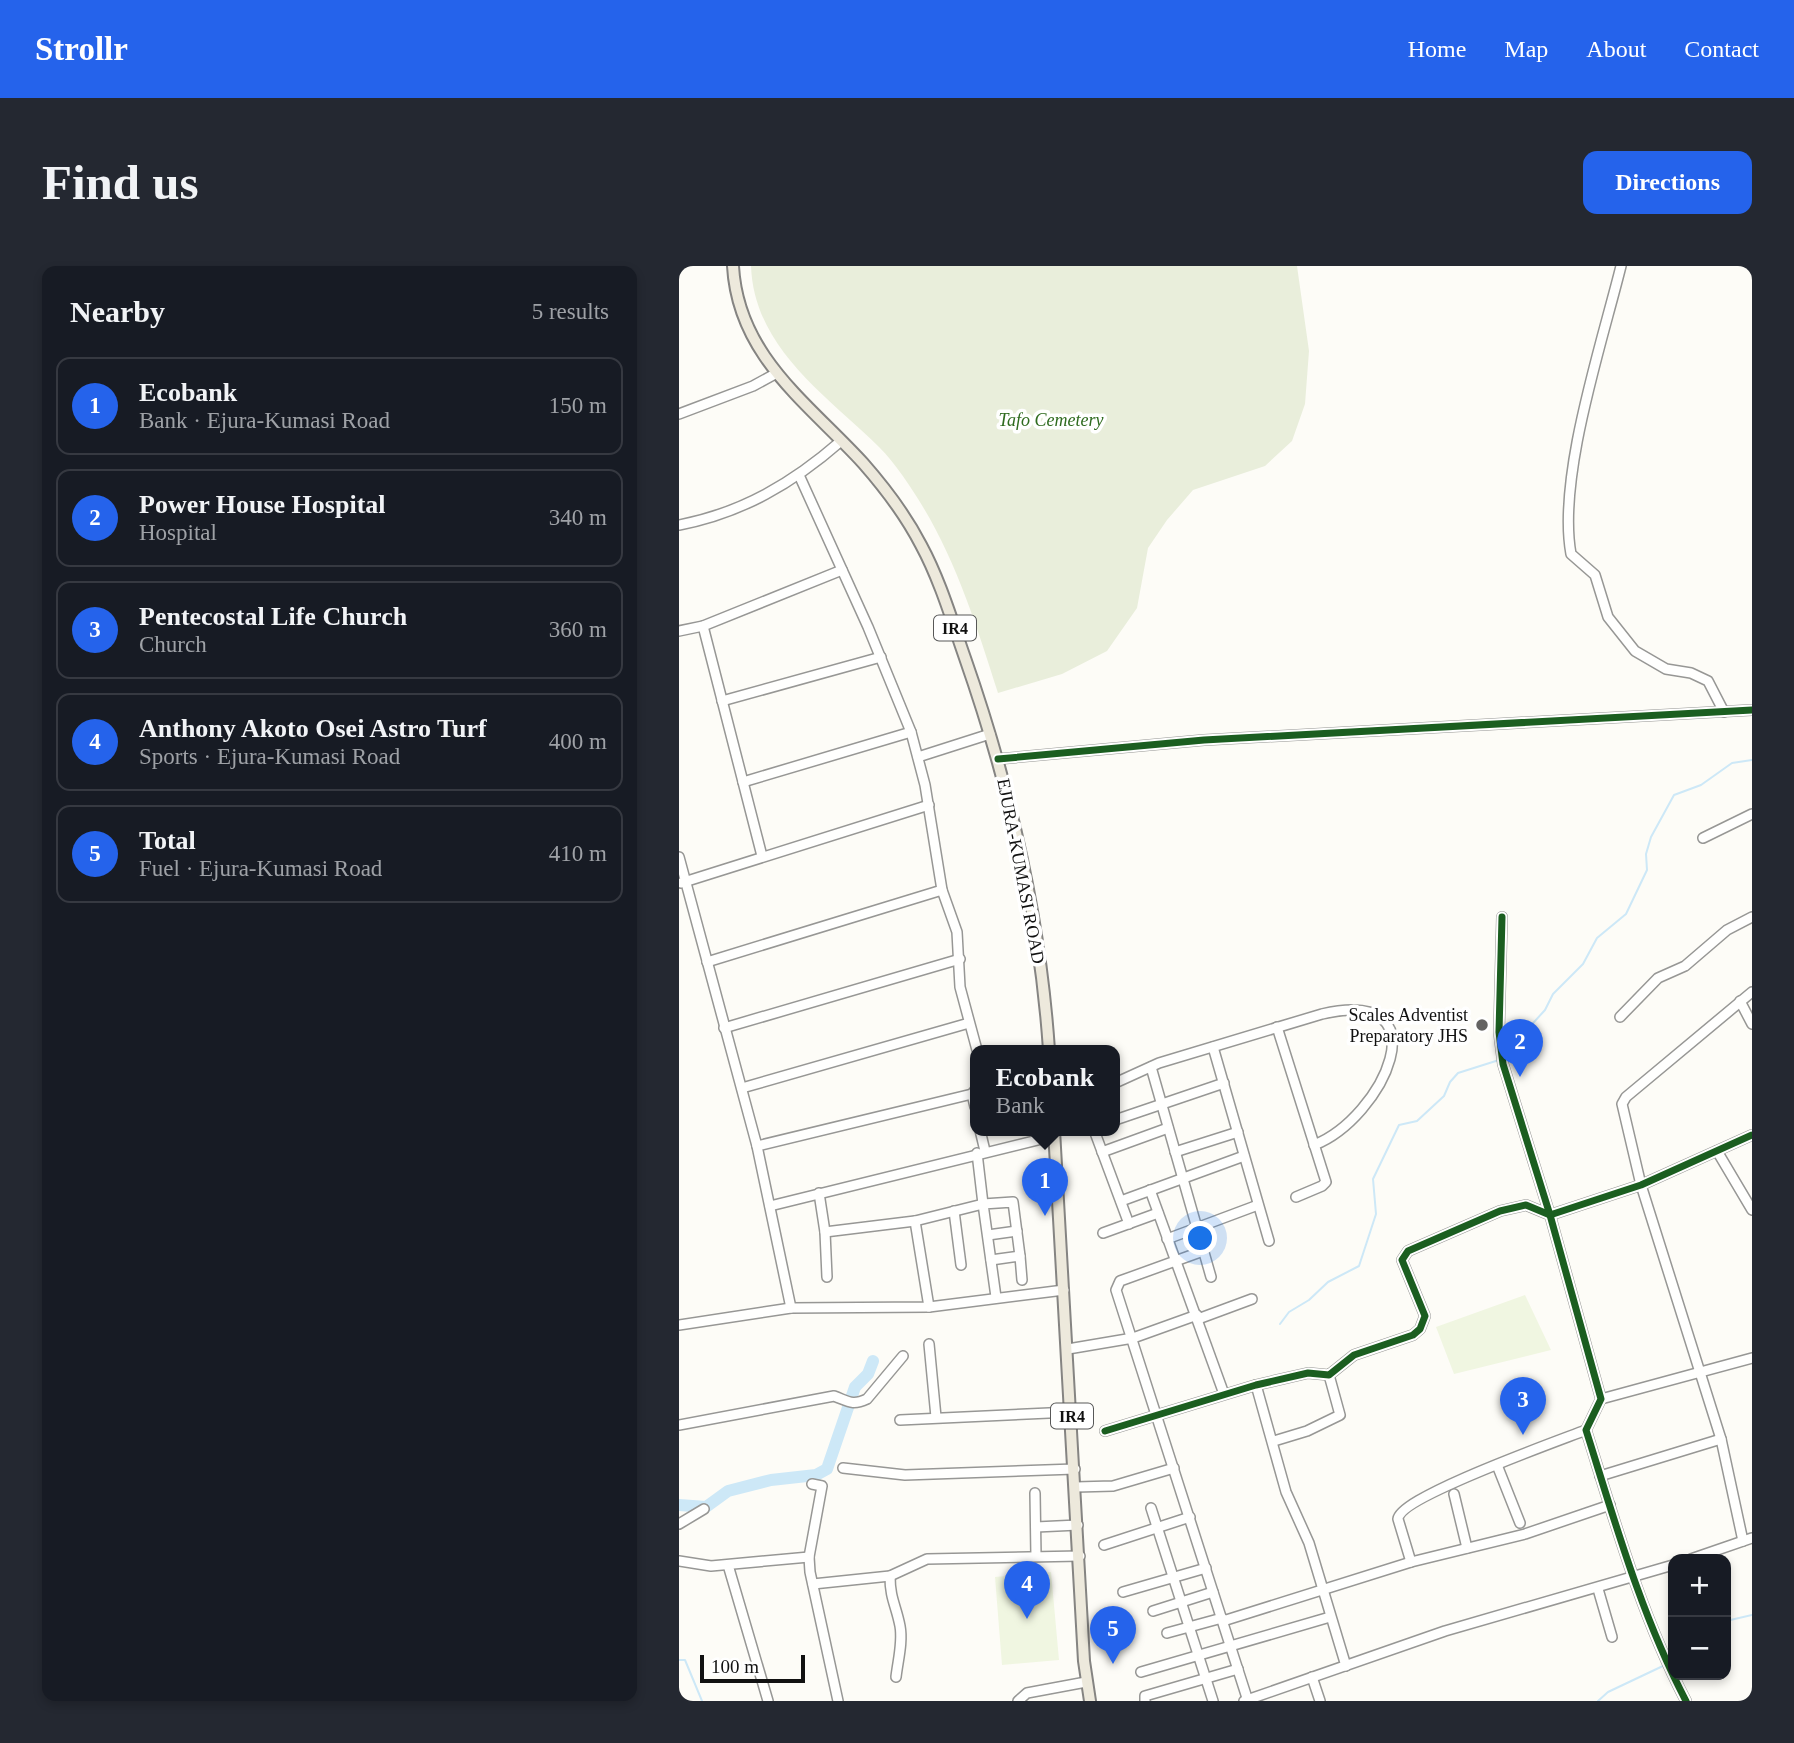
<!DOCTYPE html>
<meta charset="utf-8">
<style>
:root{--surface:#171b24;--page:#242831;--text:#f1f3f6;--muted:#9ea1a6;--line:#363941;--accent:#2563eb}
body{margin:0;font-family:"Times New Roman",serif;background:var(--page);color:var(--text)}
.controls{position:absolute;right:21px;bottom:21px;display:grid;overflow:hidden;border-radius:14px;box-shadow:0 4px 10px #0003}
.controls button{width:63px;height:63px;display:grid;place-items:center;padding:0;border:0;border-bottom:2px solid var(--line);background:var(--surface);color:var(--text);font:35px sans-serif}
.scale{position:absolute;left:21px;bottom:18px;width:105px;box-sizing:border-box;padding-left:7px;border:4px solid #111;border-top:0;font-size:19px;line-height:24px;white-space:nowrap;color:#111;-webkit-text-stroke:5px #fff;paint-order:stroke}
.you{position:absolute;left:522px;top:973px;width:24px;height:24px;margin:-18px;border:5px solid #fff;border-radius:50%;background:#1a73e8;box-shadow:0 0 0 10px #1a73e833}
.badge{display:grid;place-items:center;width:46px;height:46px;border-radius:50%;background:var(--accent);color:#fff;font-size:23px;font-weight:700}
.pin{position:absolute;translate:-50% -58px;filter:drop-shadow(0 2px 4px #0008)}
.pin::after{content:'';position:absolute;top:37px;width:24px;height:21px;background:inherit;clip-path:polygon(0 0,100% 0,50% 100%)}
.popup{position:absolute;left:291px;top:779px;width:150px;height:91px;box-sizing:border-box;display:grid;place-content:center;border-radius:14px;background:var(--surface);filter:drop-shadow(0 2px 5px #0005);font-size:23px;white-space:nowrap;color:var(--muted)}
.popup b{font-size:26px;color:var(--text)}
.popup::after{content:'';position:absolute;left:50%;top:100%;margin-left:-14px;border:14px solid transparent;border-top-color:var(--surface)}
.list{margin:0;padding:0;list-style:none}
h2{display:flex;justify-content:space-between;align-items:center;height:91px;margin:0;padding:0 28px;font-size:30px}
h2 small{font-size:23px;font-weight:400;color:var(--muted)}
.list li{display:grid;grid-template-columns:46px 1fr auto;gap:21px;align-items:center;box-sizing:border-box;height:98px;margin:0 14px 14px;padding:0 14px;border:2px solid var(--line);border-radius:14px}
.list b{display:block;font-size:26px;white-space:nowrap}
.list p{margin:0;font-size:23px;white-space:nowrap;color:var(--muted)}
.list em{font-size:23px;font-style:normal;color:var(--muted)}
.map{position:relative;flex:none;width:1073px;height:1435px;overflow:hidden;border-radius:14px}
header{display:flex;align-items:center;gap:42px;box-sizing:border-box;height:98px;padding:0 35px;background:var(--accent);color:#fff}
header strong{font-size:33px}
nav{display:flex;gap:38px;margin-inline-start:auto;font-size:24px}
.intro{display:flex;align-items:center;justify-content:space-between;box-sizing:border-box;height:168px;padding:0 42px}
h1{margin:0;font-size:49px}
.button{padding:18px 32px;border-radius:14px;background:var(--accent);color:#fff;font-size:24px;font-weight:700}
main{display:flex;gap:42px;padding:0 42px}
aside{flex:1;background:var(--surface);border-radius:14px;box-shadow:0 4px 10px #0003}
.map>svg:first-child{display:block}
.cemetery{fill:#e9eedb}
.pitch{fill:#f0f6e1}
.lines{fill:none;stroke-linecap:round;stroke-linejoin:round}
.stream{stroke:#cde8f7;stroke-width:2}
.river{stroke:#cde8f7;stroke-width:12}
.minor-casing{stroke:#979795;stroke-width:12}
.major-casing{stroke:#858482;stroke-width:14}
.minor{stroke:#fffffe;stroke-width:9}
.major{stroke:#ede9dc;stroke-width:10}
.cycleway-casing{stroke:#fff;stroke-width:11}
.cycleway{stroke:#1b5e20;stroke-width:7}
.poi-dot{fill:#646362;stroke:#fff;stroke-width:2.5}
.labels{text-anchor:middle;stroke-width:7;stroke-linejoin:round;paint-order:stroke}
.shield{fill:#fff;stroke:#585858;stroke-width:2}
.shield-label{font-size:16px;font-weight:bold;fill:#111}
.park-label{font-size:18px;font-style:italic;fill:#2f6b1f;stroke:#fff}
.street-label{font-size:18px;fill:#111;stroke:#fff}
.poi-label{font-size:18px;fill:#111;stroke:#fff;text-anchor:end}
</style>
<header>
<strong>Strollr</strong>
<nav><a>Home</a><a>Map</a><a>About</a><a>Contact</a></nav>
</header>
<div class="intro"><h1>Find us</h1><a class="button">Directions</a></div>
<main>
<aside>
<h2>Nearby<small>5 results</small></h2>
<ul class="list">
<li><span class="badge">1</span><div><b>Ecobank</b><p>Bank · Ejura-Kumasi Road</p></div><em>150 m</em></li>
<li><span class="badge">2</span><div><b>Power House Hospital</b><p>Hospital</p></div><em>340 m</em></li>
<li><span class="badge">3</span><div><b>Pentecostal Life Church</b><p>Church</p></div><em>360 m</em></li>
<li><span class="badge">4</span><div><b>Anthony Akoto Osei Astro Turf</b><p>Sports · Ejura-Kumasi Road</p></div><em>400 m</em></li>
<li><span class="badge">5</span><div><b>Total</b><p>Fuel · Ejura-Kumasi Road</p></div><em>410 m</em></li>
</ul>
</aside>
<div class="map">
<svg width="1073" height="1435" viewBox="0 0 1073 1435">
<rect width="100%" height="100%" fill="#fdfcf7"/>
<path class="cemetery" d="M72,0H618L630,85L626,138L613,175L586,200L514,224L488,254L469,282L458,342L428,385L383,408L319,427C299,364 278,297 244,241C232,221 216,197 200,181C147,129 75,82 72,0Z"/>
<g class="pitch">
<path d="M846,1029L872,1084L775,1108L757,1061Z"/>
<path d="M372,1306L380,1394L323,1399L316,1311Z"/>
</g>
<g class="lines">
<g class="stream">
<path d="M825,794L835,793L842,785L845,767L866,744L874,728L904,698L918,672L947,648L968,604L967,588L972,571L995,529L1022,519L1053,497L1073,494"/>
<path d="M601,1058L610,1046L630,1034L649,1016L680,1000L697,948L694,913L720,859L738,855L765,830L771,816L779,807L820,794"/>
<path d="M1047,1355L1073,1349"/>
<path d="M0,1394H6L23,1435"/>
<path d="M919,1435L929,1426L986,1399"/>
</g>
<path class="river" d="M0,1239L27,1241L49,1225L92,1214L137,1209L148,1203L176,1121L189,1108L194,1095"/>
<defs>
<g id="minor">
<path d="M942,0C923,77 878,212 892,288L916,309L929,351L956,385L987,403L1012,407L1029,415L1045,446"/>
<path d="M0,148L74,120L96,108"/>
<path d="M120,209L189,361L232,466L246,519L263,624L278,666L281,721L298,784"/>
<path d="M0,259C63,247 114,217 162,175"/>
<path d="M24,360L83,590"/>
<path d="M0,365L24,360L163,304"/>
<path d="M43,435L202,391"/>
<path d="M239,491L311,468"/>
<path d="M319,493L525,474L1073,444"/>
<path d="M64,516L232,466"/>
<path d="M1024,572L1073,548"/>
<path d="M0,591L78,880L112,1042"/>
<path d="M2,617L250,539"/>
<path d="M823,651L820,766L824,798L871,949L922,1133L907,1164C936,1256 962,1349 1007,1435"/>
<path d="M28,696L263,624"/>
<path d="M1061,735L1073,758"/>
<path d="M941,751L979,712L1006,700L1048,664L1073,651"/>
<path d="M598,761L647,916L643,920L617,931"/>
<path d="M45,762L281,693"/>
<path d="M534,781L590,975"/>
<path d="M472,801L532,1011"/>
<path d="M436,817L480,797L643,748C766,720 704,852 635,879"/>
<path d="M63,822L290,757"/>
<path d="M296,824L293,828L296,841"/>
<path d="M436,854L545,817"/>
<path d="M301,864L306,885"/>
<path d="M415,864L450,958"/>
<path d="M78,880L293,828"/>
<path d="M1038,885L1073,944"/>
<path d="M423,886L489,862"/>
<path d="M496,886L559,866"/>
<path d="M471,924L545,1128"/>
<path d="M140,927L146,966L148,1011"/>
<path d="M442,935L565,890"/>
<path d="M91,940L375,870"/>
<path d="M275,945L282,999"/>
<path d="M146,966L236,955"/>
<path d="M424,967L479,947"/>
<path d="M309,969L338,965"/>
<path d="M488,973L579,939"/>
<path d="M524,985L441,1015L437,1024L569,1435"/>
<path d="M312,994L341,990L343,1014"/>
<path d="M317,1031L304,938L334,936L341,990"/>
<path d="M250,1041L236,955L304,938L298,887"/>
<path d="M519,1053L573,1033"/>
<path d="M0,1059L112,1042L250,1041L385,1024"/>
<path d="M250,1078L257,1151"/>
<path d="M389,1083L454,1072L518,1049"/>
<path d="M577,1119L607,1226L630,1277L667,1400"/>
<path d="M922,1133L1073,1092"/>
<path d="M221,1154L392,1146"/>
<path d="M0,1159L155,1130C169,1135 173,1140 188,1133L224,1090"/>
<path d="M426,1165L577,1119L629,1107L650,1109L675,1089L734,1069L741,1063L746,1050L723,994L729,985L821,945L847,939L871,949L962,919L1073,869"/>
<path d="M595,1175L628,1165L661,1149L650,1109"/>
<path d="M818,1199L841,1257"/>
<path d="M164,1202L226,1209L396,1203"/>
<path d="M921,1210L1042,1173"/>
<path d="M133,1218L143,1220L130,1291L131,1306L159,1435"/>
<path d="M397,1221L434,1220L495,1202"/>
<path d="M356,1227L357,1290"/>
<path d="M775,1228L788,1282"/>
<path d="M472,1242L534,1435"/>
<path d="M0,1258L25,1243"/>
<path d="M357,1261L399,1259"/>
<path d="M1064,1275L1042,1173L962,919L943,838L947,831L1073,726"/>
<path d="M425,1279L511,1251"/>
<path d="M1012,1293L1073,1272"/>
<path d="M0,1295L32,1300L130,1291"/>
<path d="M732,1296L719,1253C721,1231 879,1175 907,1164"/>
<path d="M49,1299L89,1435"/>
<path d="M211,1310C211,1333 217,1339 221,1360C224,1376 219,1394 217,1411"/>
<path d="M134,1318L211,1310L248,1293L401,1290"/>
<path d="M919,1323L933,1371"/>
<path d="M444,1326L527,1302"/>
<path d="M474,1345L534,1326"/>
<path d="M544,1355L732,1296L846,1268L931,1239"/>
<path d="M488,1367L543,1352"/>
<path d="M462,1406L651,1351"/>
<path d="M633,1411L641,1435"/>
<path d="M339,1435L348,1427L407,1416"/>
<path d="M466,1435V1430L559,1403"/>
<path d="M565,1435L766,1365L994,1299"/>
</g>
<g id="major">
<path d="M54,0C59,90 129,137 184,197C206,222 227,250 242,279C261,314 273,355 286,392C330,518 361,650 370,784"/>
<path d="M375,864L405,1395L411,1435"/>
</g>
</defs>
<use href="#minor" class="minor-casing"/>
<use href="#major" class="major-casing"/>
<use href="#minor" class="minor"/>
<use href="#major" class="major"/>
<defs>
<g id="cycleway">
<path d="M319,493L525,474L1073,444"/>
<path d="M823,651L820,766L824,798L871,949L922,1133L907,1164C936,1256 962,1349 1007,1435"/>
<path d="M426,1165L577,1119L629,1107L650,1109L675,1089L734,1069L741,1063L746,1050L723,994L729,985L821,945L847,939L871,949L962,919L1073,869"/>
</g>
</defs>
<use href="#cycleway" class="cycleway-casing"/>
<use href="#cycleway" class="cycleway"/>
</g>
<circle class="poi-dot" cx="803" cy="759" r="7"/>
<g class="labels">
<g class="shield">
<rect x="255" y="349.5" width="42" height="25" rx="5"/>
<rect x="372" y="1137.5" width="42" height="25" rx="5"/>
</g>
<g class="shield-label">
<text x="276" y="368">IR4</text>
<text x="393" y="1156">IR4</text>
</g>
<g class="park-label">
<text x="372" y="160">Tafo Cemetery</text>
</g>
<g class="street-label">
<text transform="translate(342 605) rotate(79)" y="6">EJURA-KUMASI ROAD</text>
</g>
<g class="poi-label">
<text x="789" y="755">Scales Adventist<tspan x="789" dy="21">Preparatory JHS</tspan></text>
</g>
</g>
</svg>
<div class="controls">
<button>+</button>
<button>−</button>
</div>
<div class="scale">100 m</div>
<div class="you"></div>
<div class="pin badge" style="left:366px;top:950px">1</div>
<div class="popup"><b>Ecobank</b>Bank</div>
<div class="pin badge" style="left:841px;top:811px">2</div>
<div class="pin badge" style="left:844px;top:1169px">3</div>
<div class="pin badge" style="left:348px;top:1353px">4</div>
<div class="pin badge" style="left:434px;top:1398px">5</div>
</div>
</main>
